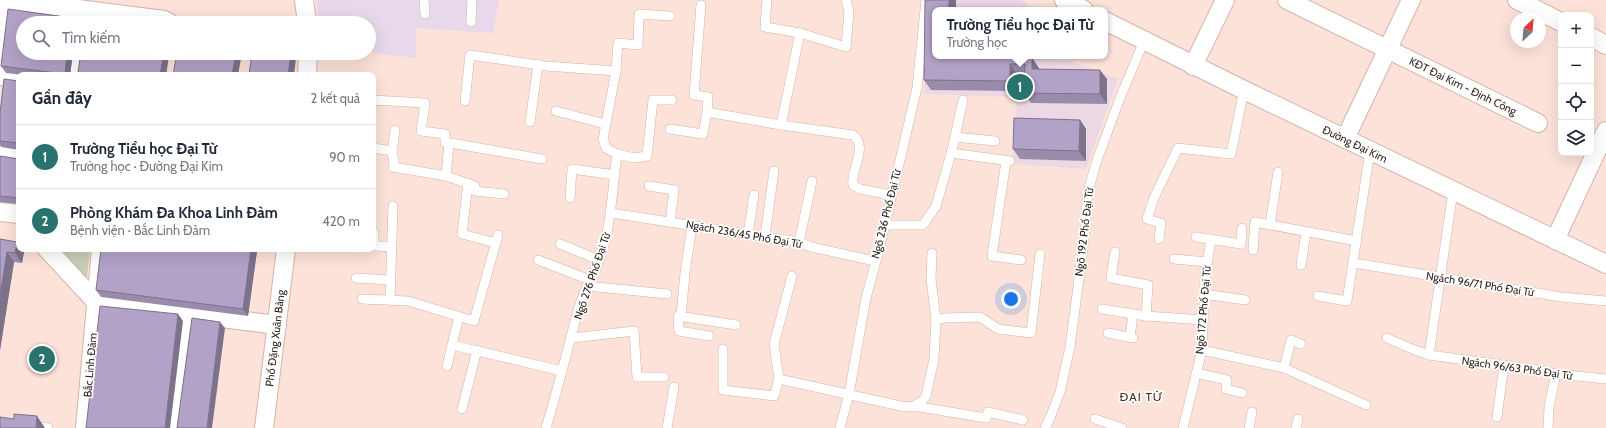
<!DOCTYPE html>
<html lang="vi">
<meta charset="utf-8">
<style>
:root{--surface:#fff;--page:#f2f2f3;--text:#1f2937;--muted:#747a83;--line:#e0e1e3;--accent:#29726d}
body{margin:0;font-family:Cabin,sans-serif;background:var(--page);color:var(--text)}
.controls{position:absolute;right:12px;top:12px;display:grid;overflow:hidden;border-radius:8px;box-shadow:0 4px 16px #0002}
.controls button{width:36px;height:36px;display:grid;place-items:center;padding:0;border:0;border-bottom:1px solid var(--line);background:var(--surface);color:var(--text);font:20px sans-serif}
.compass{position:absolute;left:1510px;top:12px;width:36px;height:36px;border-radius:50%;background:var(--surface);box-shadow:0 4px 16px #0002;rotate:26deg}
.you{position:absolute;left:1011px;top:299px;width:14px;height:14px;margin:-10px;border:3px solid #fff;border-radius:50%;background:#1a73e8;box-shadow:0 0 0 6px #1a73e833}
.badge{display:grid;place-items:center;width:26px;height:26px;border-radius:50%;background:var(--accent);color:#fff;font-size:13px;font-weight:700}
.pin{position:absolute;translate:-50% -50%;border:2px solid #fff;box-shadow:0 1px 4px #0006}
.popup{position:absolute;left:932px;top:7px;width:176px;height:52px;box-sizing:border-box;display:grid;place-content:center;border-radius:8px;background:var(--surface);filter:drop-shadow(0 1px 3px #0005);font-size:13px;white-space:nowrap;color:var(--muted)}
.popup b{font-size:15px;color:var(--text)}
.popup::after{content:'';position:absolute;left:50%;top:100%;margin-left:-8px;border:8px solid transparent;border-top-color:var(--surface)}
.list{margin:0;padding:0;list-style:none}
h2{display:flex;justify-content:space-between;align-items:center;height:52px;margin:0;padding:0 16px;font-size:17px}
h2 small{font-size:13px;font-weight:400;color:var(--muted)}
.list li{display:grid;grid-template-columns:26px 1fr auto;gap:12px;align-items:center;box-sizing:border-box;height:64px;padding:0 16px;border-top:1px solid var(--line)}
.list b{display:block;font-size:15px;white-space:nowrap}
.list p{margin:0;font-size:13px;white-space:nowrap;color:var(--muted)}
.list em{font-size:13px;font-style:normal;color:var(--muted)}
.icon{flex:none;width:22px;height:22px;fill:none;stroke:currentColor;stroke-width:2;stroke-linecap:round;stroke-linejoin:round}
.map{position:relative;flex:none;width:1606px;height:428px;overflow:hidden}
.search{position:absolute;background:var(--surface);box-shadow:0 4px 16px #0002;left:16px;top:16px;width:360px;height:44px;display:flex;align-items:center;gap:10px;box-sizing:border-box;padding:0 14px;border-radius:22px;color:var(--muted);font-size:15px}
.panel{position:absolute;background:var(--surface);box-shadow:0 4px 16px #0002;left:16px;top:72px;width:360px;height:180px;border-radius:8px}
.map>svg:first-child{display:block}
.industrial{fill:#e7d8eb}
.education{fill:#ecd7e5}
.green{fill:#c8cfb6}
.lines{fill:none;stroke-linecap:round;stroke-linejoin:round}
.lane-casing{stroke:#d3b4a8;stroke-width:10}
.street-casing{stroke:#d3b4a8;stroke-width:20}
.lane{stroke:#fff;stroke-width:9}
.street{stroke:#fff;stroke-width:18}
.wall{fill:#9a8bab}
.shaded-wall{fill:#7d718b}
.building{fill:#b3a2c7;stroke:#7d718b}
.labels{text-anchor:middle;stroke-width:3.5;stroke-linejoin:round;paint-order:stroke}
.street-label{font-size:11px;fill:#30241f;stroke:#fff}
.neighbourhood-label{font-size:12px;letter-spacing:1px;fill:#462d24;stroke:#fff}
</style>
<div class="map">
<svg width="1606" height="428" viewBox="0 0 1606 428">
<rect width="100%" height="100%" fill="#fce2d8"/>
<path class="industrial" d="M316,0H499L493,33L416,28V58L372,53L374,26L369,27V23H319Z"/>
<path class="education" d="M927,0H1022L1029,6V10H935V56H1025V58L1070,61L1118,79L1086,169L1013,164L1017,97L924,94Z"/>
<path class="green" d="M55,249H90L86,286Z"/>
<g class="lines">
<defs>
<g id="lane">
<path d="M424,0L425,14"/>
<path d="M767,0L765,27L800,33L781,125L853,135C869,147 850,170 853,185L860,189L891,195"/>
<path d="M701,5L694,95L708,97L707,112L781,125"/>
<path d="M471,22L472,0"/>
<path d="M800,33L846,47L849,11L846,0"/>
<path d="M373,100L425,103L421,131L445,134V142L542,159"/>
<path d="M465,101L470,55L546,66L616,71"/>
<path d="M556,111L605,124"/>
<path d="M530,122L538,64"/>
<path d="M670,129L703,134L707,112"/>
<path d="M395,130L392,154L394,160L393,167L446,176L475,186V191L504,194"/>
<path d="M955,137L995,141"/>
<path d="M373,148L392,151"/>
<path d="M951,153L1010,161"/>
<path d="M617,154L634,158L647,156L653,100H672"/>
<path d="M1006,161L992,256L1021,260"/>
<path d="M446,176L449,143"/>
<path d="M468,183L462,234L496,243"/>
<path d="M649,186L674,190L670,222"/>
<path d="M570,198L572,169L615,175"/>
<path d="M611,213L799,242L811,247L875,261"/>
<path d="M884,225H923L936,206L952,150L963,100"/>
<path d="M1270,225L1278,172"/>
<path d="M374,233V246L392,247"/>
<path d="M748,234L754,195"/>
<path d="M765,236L774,171"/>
<path d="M1196,237L1241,244L1242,228"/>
<path d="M1159,239L1161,223L1147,219L1154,198L1178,148L1231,154L1244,90"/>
<path d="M799,242L812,181"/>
<path d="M560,244L599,260"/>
<path d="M1253,250L1255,222L1357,241"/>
<path d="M1115,252L1111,278L1148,285L1146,316L1203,320"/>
<path d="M932,253L931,279L936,320"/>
<path d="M1174,259L1207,262"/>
<path d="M538,260L590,280"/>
<path d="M1354,263L1561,297L1606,301"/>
<path d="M1301,265L1306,232"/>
<path d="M792,276L774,344L779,379L905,407L914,406L986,418L988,412L1023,420"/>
<path d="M356,278L391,280"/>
<path d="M587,286L667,294"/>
<path d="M1204,294L1245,300"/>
<path d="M1318,296L1347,301L1370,151"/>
<path d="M362,299L408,301L474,321L498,235"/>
<path d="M390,300L393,206"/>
<path d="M1102,309L1146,316"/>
<path d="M459,317L452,345L562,371"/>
<path d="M681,317L685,273L692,225"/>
<path d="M1108,333L1133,338"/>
<path d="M709,336L679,331L678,316L736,325"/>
<path d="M1130,337L1133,314"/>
<path d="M572,338L634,331L637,377H664"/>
<path d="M1387,338L1412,349L1429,355L1531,369L1556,374L1606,379"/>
<path d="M723,349V390L774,396L779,379"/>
<path d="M1202,350L1284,368L1366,405"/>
<path d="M1429,355L1453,191"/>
<path d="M447,366L452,345"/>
<path d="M1284,368L1291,340L1301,344"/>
<path d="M1196,373L1227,380L1226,389L1242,393"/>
<path d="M914,406L922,401L926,396L934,359L936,320L945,318L980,317L998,329L1031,333L1040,254"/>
<path d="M462,409L477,350"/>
<path d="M1497,417L1504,366"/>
<path d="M1095,419L1122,428"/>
<path d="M33,426L48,428"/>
<path d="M546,428C558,388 568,347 579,307C586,285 600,265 605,242C612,213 613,184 617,154L606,148L603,139L616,71L618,43L638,45L639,14L670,16"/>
<path d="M667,428L674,387"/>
<path d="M840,428L849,394L866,298L878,254L917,88L926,0"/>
<path d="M1045,428L1050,418L1060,392L1070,347L1083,248L1088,192L1096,163L1120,98L1144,41"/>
<path d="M1183,428L1202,350L1205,279L1211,239"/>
<path d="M1249,428L1252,412"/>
<path d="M1296,428L1298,419"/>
<path d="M1548,428L1549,407L1556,374"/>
</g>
<g id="street">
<path d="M8,0L164,20L170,23"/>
<path d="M304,0L307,23"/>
<path d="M1064,0L1084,10"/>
<path d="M1287,0L1538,123"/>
<path d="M1517,0L1561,22"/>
<path d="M1105,21L1244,90L1606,264"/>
<path d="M1591,37L1606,45"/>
<path d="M1193,66L1225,0"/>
<path d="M0,74L7,0"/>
<path d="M77,75L80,53"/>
<path d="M307,75L308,53"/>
<path d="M0,76L19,79"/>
<path d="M1345,139L1411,0"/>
<path d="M0,152L19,155"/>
<path d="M0,212L19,214"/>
<path d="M1555,240L1606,131"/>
<path d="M47,249L96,302L277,325"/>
<path d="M85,428L101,249"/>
<path d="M176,428L189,314"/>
<path d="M264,428L286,249"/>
</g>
</defs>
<use href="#lane" class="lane-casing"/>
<use href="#street" class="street-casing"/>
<use href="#lane" class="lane"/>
<use href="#street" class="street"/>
</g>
<g class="wall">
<path d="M925,0H956V10L935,56H956V58H1032L1039,69L1107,79V104L1031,103L1024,93L1025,74H1017V91L931,90L924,80Z"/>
<path d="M23,53H73L70,75H24L6,73L1,66Z"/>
<path d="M169,55L166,75H80L78,72Z"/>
<path d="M19,81V150L1,147L0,145V113Z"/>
<path d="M1080,120L1086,129V161L1020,159L1013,149Z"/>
<path d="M0,156L19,159V204L0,202Z"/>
<path d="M0,239L17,242L19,245V249H22L24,252L22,263L14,262L0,350Z"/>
<path d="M257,251L248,316L101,297L96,290Z"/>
</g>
<g class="shaded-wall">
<rect x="949" y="0" width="7" height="10"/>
<path d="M72,18L76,23H71Z"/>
<path d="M67,53H73L70,75H65V74Z"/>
<path d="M164,53H167L169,55L166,75H160Z"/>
<path d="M236,53H242L238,75H232Z"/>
<path d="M291,53H293L296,58L294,75H288Z"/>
<path d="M949,56H956V67L949,57Z"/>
<path d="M1032,58L1039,68V79L1032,69Z"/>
<path d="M1010,64L1017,74V91L1010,81Z"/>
<path d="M1100,70L1107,79V104L1100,94Z"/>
<path d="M1080,120L1086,129V161L1079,151Z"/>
<path d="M17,242L19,245V249H22L24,252L22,263L15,253Z"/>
<path d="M251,249H255L257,251L248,316L243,309Z"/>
<path d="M7,252L14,262L0,350V296Z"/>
<path d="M178,314L183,321L170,428H165Z"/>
<path d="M220,322L225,328L212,428H207Z"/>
<path d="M37,416L45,428H36Z"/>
</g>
<g class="building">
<path d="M925,0H949V10H935V56H949V57L1032,58V69L1100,70V94L1024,93L1025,64H1010V81L924,80Z"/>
<path d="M8,9L72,18L71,23H23V53H67L65,74L1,66Z"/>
<path d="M81,53H164L160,75H99L78,72Z"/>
<path d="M177,53H236L232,75H173Z"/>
<path d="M252,53H291L288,75H249Z"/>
<path d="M4,79L19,81V143L0,141V113Z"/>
<path d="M1014,118L1080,120L1079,151L1013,149Z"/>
<path d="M0,156L19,159V198L0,196Z"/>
<path d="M0,239L17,242L15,253L7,252L0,296Z"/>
<path d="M101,249H251L243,309L96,290Z"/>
<path d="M100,306L178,314L165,428H86Z"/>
<path d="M192,318L220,322L207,428H177Z"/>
<path d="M14,414L37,416L36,428H0V417L14,419Z"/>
</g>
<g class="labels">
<g class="street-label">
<text transform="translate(1463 86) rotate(26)" y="4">KĐT Đại Kim - Định Công</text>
<text transform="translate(1355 144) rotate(26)" y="4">Đường Đại Kim</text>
<text transform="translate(886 214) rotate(-76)" y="4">Ngõ 236 Phố Đại Từ</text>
<text transform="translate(1084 232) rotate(-83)" y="4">Ngõ 192 Phố Đại Từ</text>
<text transform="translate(744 234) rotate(10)" y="4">Ngách 236/45 Phố Đại Từ</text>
<text transform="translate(592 276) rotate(-71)" y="4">Ngõ 276 Phố Đại Từ</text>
<text transform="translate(1480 284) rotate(9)" y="4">Ngách 96/71 Phố Đại Từ</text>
<text transform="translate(1203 310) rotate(-85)" y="4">Ngõ 172 Phố Đại Từ</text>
<text transform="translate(275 338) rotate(-83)" y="4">Phố Đặng Xuân Bảng</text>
<text transform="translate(90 365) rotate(-85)" y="4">Bắc Linh Đàm</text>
<text transform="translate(1517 368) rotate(8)" y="4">Ngách 96/63 Phố Đại Từ</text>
</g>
<g class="neighbourhood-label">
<text x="1141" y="401">ĐẠI TỪ</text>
</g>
</g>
</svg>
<div class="controls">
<button>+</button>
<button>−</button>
<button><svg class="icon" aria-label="locate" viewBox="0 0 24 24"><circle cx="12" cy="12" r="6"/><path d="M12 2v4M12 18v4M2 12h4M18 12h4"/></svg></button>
<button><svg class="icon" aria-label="layers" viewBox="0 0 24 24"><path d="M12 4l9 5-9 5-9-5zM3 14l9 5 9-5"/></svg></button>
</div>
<svg class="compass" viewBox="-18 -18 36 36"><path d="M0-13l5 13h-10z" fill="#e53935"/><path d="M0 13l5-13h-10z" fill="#747a83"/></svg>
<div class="you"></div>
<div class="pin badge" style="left:1020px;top:87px">1</div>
<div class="popup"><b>Trường Tiểu học Đại Từ</b>Trường học</div>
<div class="pin badge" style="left:42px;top:359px">2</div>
<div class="search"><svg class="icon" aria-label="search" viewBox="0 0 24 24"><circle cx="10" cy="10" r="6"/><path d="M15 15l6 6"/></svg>Tìm kiếm</div>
<section class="panel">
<h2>Gần đây<small>2 kết quả</small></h2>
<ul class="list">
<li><span class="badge">1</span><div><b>Trường Tiểu học Đại Từ</b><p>Trường học · Đường Đại Kim</p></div><em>90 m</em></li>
<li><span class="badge">2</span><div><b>Phòng Khám Đa Khoa Linh Đàm</b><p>Bệnh viện · Bắc Linh Đàm</p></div><em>420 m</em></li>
</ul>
</section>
</div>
